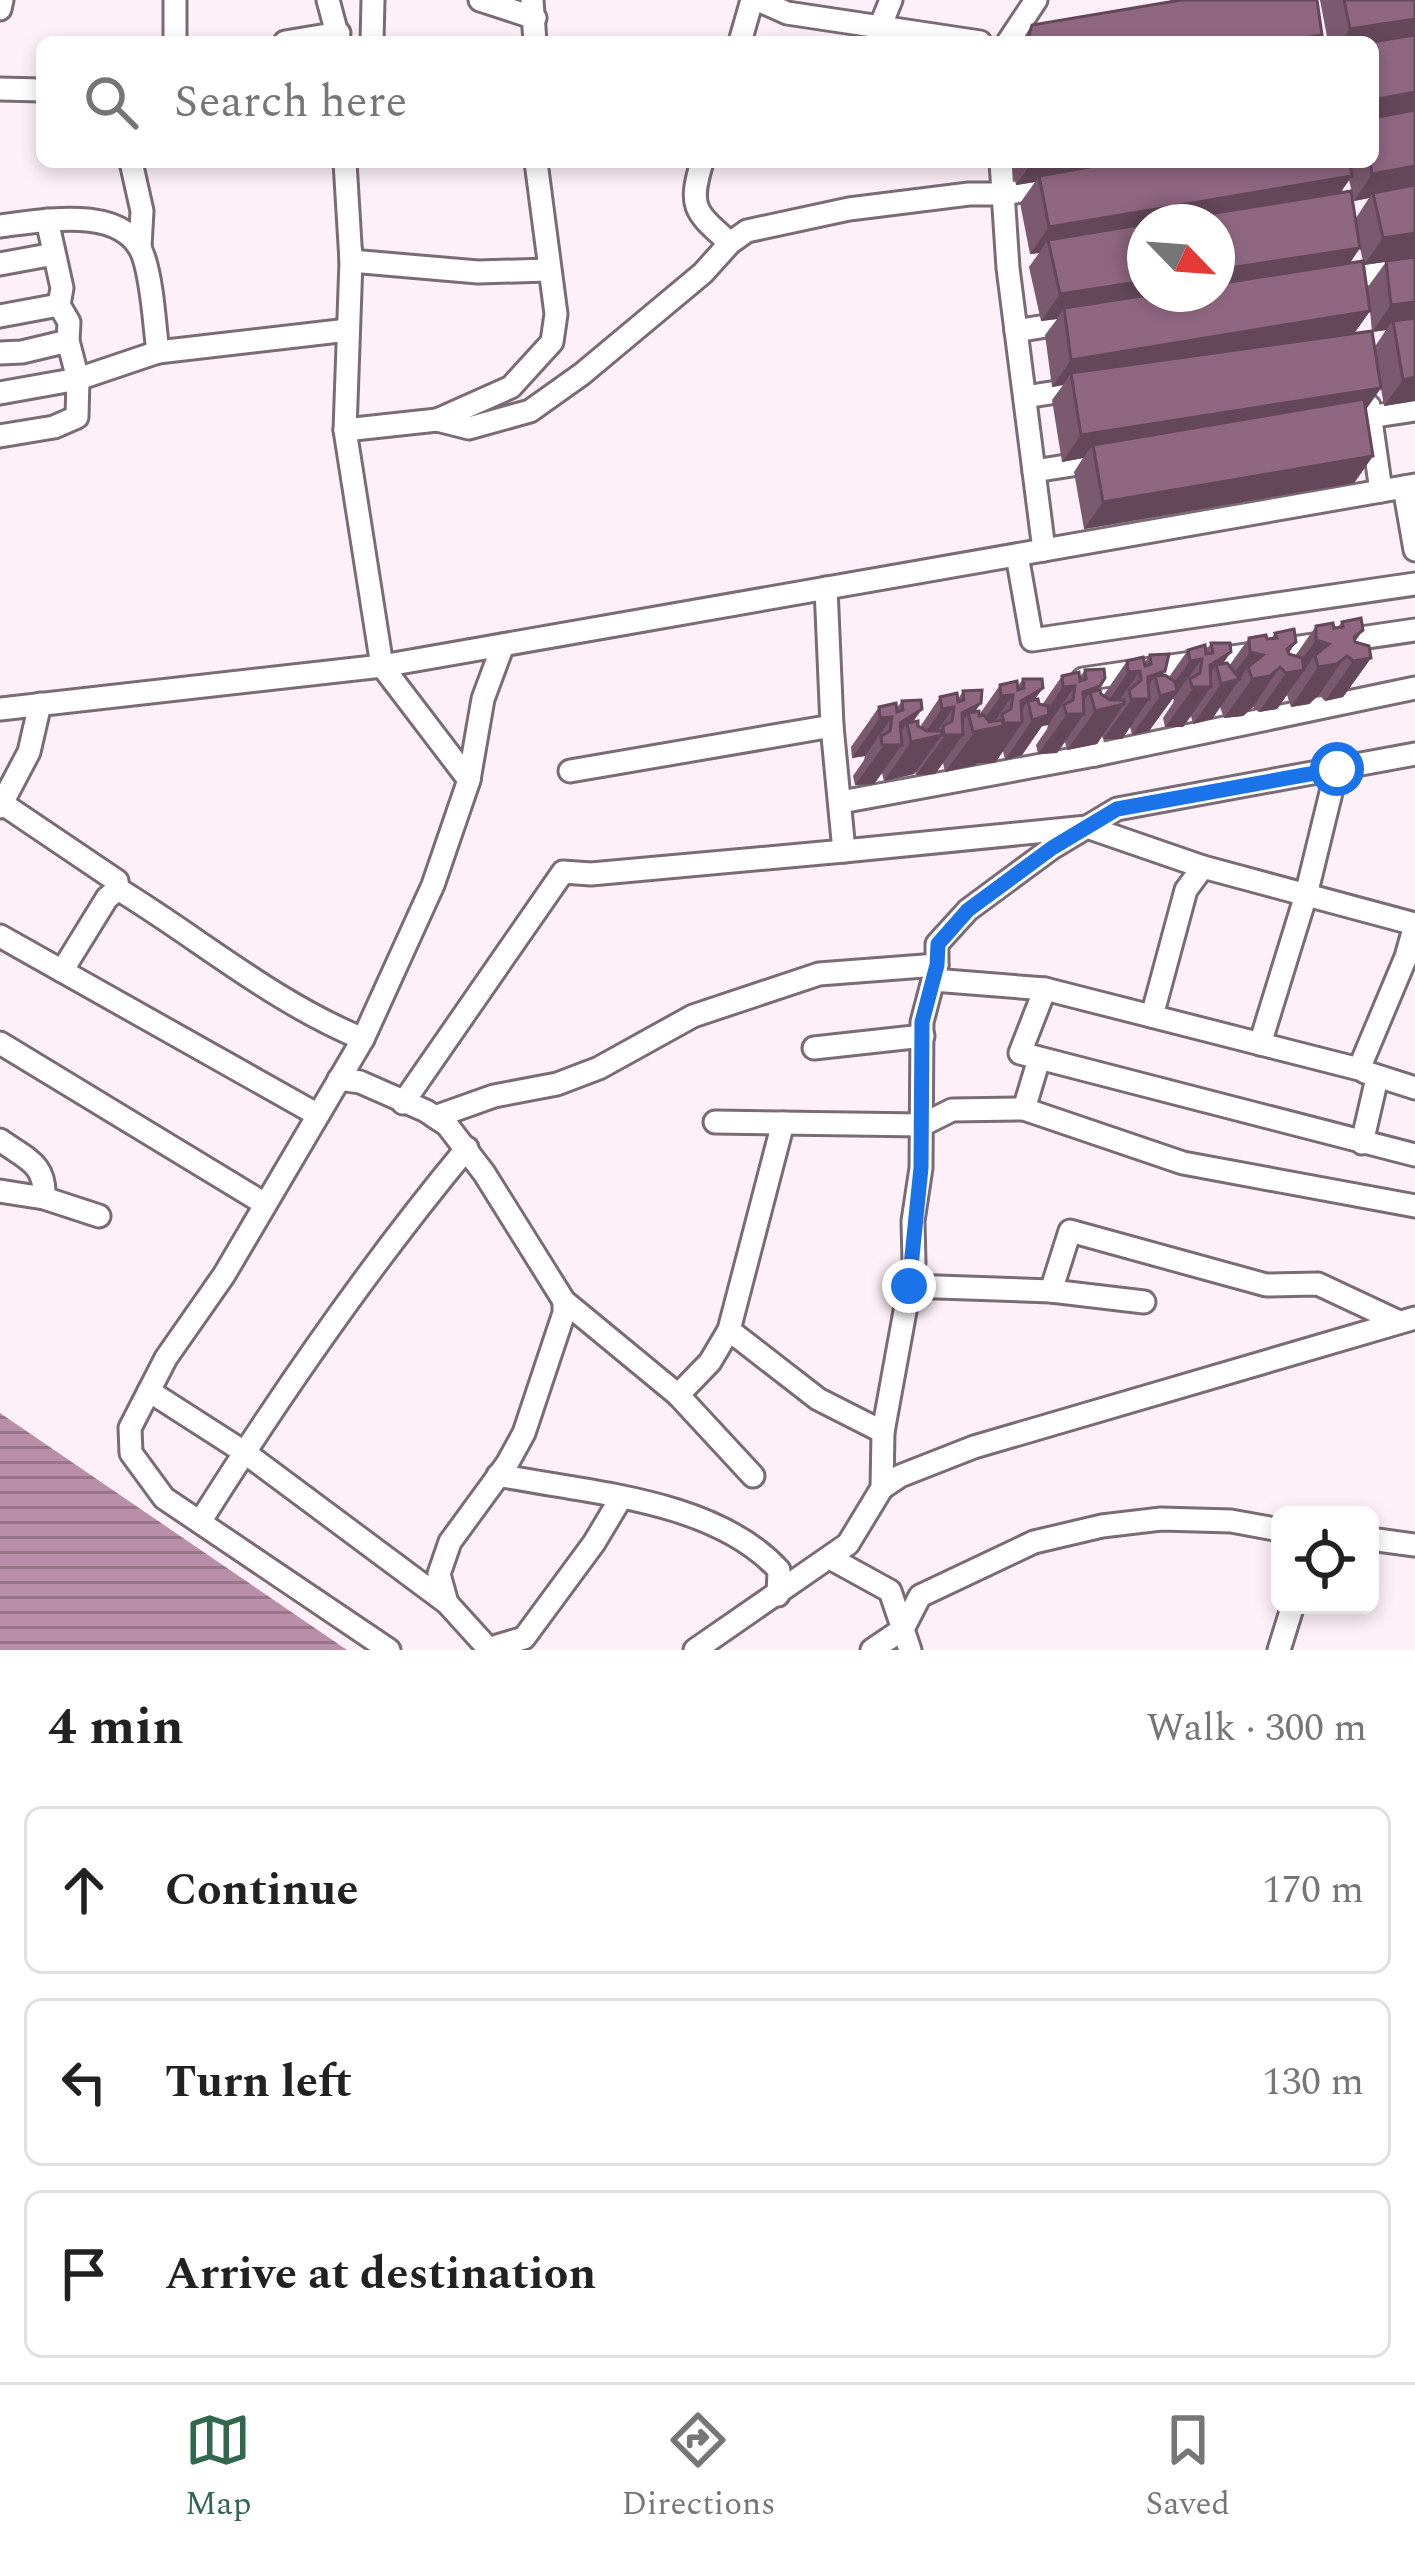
<!DOCTYPE html>
<meta charset="utf-8">
<style>
:root{--surface:#fff;--page:#f2f2f2;--text:#222;--muted:#767676;--line:#e0e0e0;--accent:#31674d}
body{margin:0;font-family:Spectral,serif;background:var(--page);color:var(--text)}
.controls{position:absolute;right:36px;bottom:36px;display:grid;overflow:hidden;border-radius:18px;box-shadow:0 6px 18px #0003}
.controls button{width:108px;height:108px;display:grid;place-items:center;padding:0;border:0;border-bottom:3px solid var(--line);background:var(--surface);color:var(--text);font:60px sans-serif}
.compass{position:absolute;left:1127px;top:204px;width:108px;height:108px;border-radius:50%;background:var(--surface);box-shadow:0 6px 18px #0003;rotate:115deg}
.stop{position:absolute;width:36px;height:36px;margin:-27px;border:9px solid #1a73e8;border-radius:50%;background:#fff}
.stop.end{background:#1a73e8;border-color:#fff;box-shadow:0 3px 12px #0008}
.list{margin:0;padding:0;list-style:none}
h2{display:flex;justify-content:space-between;align-items:center;height:156px;margin:0;padding:0 48px;font-size:51px}
h2 small{font-size:39px;font-weight:400;color:var(--muted)}
.list li{display:grid;grid-template-columns:78px 1fr auto;gap:36px;align-items:center;box-sizing:border-box;height:168px;margin:0 24px 24px;padding:0 24px;border:3px solid var(--line);border-radius:18px}
.list b{display:block;font-size:45px;white-space:nowrap}
.list em{font-size:39px;font-style:normal;color:var(--muted)}
.icon{flex:none;width:66px;height:66px;fill:none;stroke:currentColor;stroke-width:2;stroke-linecap:round;stroke-linejoin:round}
.map{position:relative;flex:none;width:1415px;height:1650px;overflow:hidden}
.search{position:absolute;background:var(--surface);box-shadow:0 6px 18px #0003;left:36px;right:36px;top:36px;height:132px;display:flex;align-items:center;gap:30px;box-sizing:border-box;padding:0 42px;border-radius:18px;color:var(--muted);font-size:45px}
.sheet{height:732px;background:var(--surface)}
nav{display:flex;justify-content:space-around;align-items:center;box-sizing:border-box;height:168px;border-top:3px solid var(--line);background:var(--surface);font-size:33px;color:var(--muted)}
nav a{display:grid;justify-items:center;gap:6px}
nav .on{color:var(--accent)}
.map>svg:first-child{display:block}
.water{fill:url(#water-rules)}
.lines{fill:none;stroke-linecap:round;stroke-linejoin:round}
.minor-casing{stroke:#7a6b74;stroke-width:27}
.minor{stroke:#fff;stroke-width:21}
.wall{fill:#7b596f;fill-rule:evenodd}
.shaded-wall{fill:#64485a}
.building{fill:#8f6781;stroke:#64485a;stroke-width:3}
.route{stroke:#1a73e8;stroke-width:15}
</style>
<div class="map">
<svg width="1415" height="1650" viewBox="0 0 1415 1650">
<defs>
<pattern id="water-rules" width="6" height="5" patternUnits="userSpaceOnUse" patternTransform="scale(3)"><rect width="6" height="5" fill="#b98ea9"/><path d="M0 2.5h6" fill="none" stroke="#98758b"/></pattern>
</defs>
<rect width="100%" height="100%" fill="#fdf0f8"/>
<path class="water" d="M0,1413L347,1650H0Z"/>
<g class="lines">
<defs>
<g id="minor">
<path d="M175,0V42"/>
<path d="M328,0L339,41"/>
<path d="M480,0L535,18"/>
<path d="M532,0L535,42"/>
<path d="M758,0L787,13L980,42"/>
<path d="M0,9L2,0"/>
<path d="M880,27L891,0"/>
<path d="M285,42L339,33"/>
<path d="M372,42L373,0"/>
<path d="M740,42L752,0"/>
<path d="M1008,42L1036,0"/>
<path d="M0,89L42,90"/>
<path d="M131,162L142,211L140,247"/>
<path d="M345,162L351,261L345,430L382,666L469,780L433,885L363,1039L224,1275L166,1358L130,1428L131,1453L164,1498L389,1650"/>
<path d="M702,162C688,208 695,212 730,243"/>
<path d="M1001,162L1008,268L1044,550"/>
<path d="M0,226C42,221 127,203 144,258C153,287 154,322 158,352L348,330"/>
<path d="M351,252V261L478,272L548,270"/>
<path d="M0,264L54,254"/>
<path d="M1338,279L1415,268"/>
<path d="M0,316L59,305"/>
<path d="M1016,331L1077,321"/>
<path d="M0,353L22,352L68,341"/>
<path d="M0,393L78,379L158,352"/>
<path d="M1025,397L1082,388"/>
<path d="M1369,406L1381,491"/>
<path d="M437,420L511,387L552,342L556,314L536,162"/>
<path d="M1342,421L1415,410"/>
<path d="M345,430L437,420L469,428L530,411L582,374L703,273L730,243L747,231L849,209L969,194H1004L1057,185"/>
<path d="M0,436L54,427L77,417L78,379L68,341L69,322L59,305L62,288L47,220"/>
<path d="M1034,471L1104,460"/>
<path d="M1404,487L1415,550"/>
<path d="M1017,555L1032,640L1415,584"/>
<path d="M826,588L832,726L844,851L1087,827L1203,867L1415,924"/>
<path d="M1084,684L1083,679L1415,630"/>
<path d="M0,709L382,666L1415,485"/>
<path d="M1090,721L1095,755L1415,688"/>
<path d="M570,771L832,726"/>
<path d="M469,780L483,699L503,645"/>
<path d="M841,802L1095,755"/>
<path d="M3,804L117,881L118,889C200,939 273,1002 363,1039"/>
<path d="M0,807L29,752L40,704"/>
<path d="M0,936L318,1115"/>
<path d="M62,971L107,898L118,889"/>
<path d="M933,980L1045,989L1020,1053L1415,1155"/>
<path d="M1045,989L1359,1069L1406,957L1415,925"/>
<path d="M1152,1016L1186,890L1203,867"/>
<path d="M0,1043L265,1204"/>
<path d="M1260,1044L1306,895L1337,768"/>
<path d="M814,1048L923,1036"/>
<path d="M1365,1072L1415,1088"/>
<path d="M339,1079L360,1082L426,1111L447,1125L484,1173L564,1301L678,1395L710,1362L729,1330L783,1123"/>
<path d="M403,1103L563,872L591,874L844,851"/>
<path d="M1024,1109L1039,1059"/>
<path d="M435,1117L494,1096L557,1084L599,1068L693,1016L819,974L937,965"/>
<path d="M715,1122L922,1125L952,1110L1024,1109L1183,1163L1415,1206"/>
<path d="M0,1140C26,1159 46,1163 44,1198"/>
<path d="M1362,1143L1377,1078"/>
<path d="M0,1191L44,1198L99,1216"/>
<path d="M909,1286L1051,1291L1144,1302"/>
<path d="M1051,1291L1070,1231L1266,1285L1318,1284L1397,1321"/>
<path d="M729,1330L818,1399L883,1432"/>
<path d="M149,1391L244,1452L447,1603L486,1646"/>
<path d="M678,1395L753,1476"/>
<path d="M498,1475C588,1493 714,1499 779,1570L778,1595"/>
<path d="M882,1488L900,1476L974,1447L1415,1318"/>
<path d="M200,1522C282,1392 369,1266 467,1148"/>
<path d="M1370,1539L1415,1545"/>
<path d="M830,1558L890,1591L910,1650"/>
<path d="M447,1603L439,1574L450,1542L507,1464L524,1433L564,1313V1301"/>
<path d="M497,1646L524,1638L594,1543L621,1498"/>
<path d="M695,1650L848,1544L882,1488L883,1432L914,1262L913,1221L921,1168L922,1022L937,965V944L968,910L1052,848L1117,809L1415,754"/>
<path d="M872,1650L903,1629L920,1596L1034,1542L1102,1526L1161,1519L1231,1521L1280,1530"/>
<path d="M1279,1650L1293,1605"/>
</g>
</defs>
<use href="#minor" class="minor-casing"/>
<use href="#minor" class="minor"/>
</g>
<g class="wall">
<path d="M1320,0H1415V401L1384,406L1380,383L1381,388L1366,409L1373,456L1354,483L1084,529L1074,472L1083,458L1062,462L1052,400L1063,385L1052,387L1045,335L1057,319L1041,321L1029,267L1039,253L1030,254L1020,203L1035,182L1016,185L1011,162H1373V42H1328ZM1349,180L1354,201L1369,198L1356,218L1340,193ZM1360,248L1363,261L1350,263ZM1386,262L1367,288L1364,265ZM1370,311L1372,332L1386,330L1374,348L1354,333Z"/>
<path d="M1342,622L1355,641L1371,658L1343,697L1325,701L1319,695L1309,704L1291,707L1287,695L1296,682L1277,709L1259,712L1253,707L1243,716L1224,718L1220,707L1212,719L1193,724L1191,716L1183,727H1165L1163,718L1173,703L1174,699H1171L1149,731L1132,735L1130,727L1122,739H1103L1102,736L1097,744L1067,750L1065,742L1057,753L1038,754L1036,745L1047,729L1048,725L1042,726L1022,755L1005,760L1003,751L995,763H977L975,765L945,772L943,763L935,774L916,775V772L914,774L884,781L882,773L874,784L855,785L853,776L864,760L865,756L852,758L851,747L879,707L896,709L902,701L922,709L913,721L920,727L940,697L958,699L963,691L979,715L1000,685L1017,687L1023,679L1043,688L1034,700L1042,705L1062,676L1079,678L1085,670L1097,690L1103,696L1127,661L1144,663L1150,655L1165,671L1162,675L1169,677L1188,650L1206,651L1211,643L1223,664L1229,666L1249,638L1271,639L1275,633L1296,642L1288,653L1295,656L1316,626L1338,627Z"/>
</g>
<g class="shaded-wall">
<path d="M1415,19V43L1341,42L1350,29Z"/>
<path d="M1322,35L1317,42H1279Z"/>
<path d="M1415,92V115L1373,123V100Z"/>
<path d="M1032,162H1151L1039,176L1035,182L1016,185Z"/>
<path d="M1415,166V189L1373,193L1369,198L1354,201L1372,174Z"/>
<path d="M1352,176L1333,203L1217,223L1145,222V235L1048,240L1039,253L1030,254L1049,227Z"/>
<path d="M1415,233V257L1364,265L1383,238Z"/>
<path d="M1360,248L1341,275L1066,317L1064,308L1057,319L1041,321L1060,294L1145,281V294H1217V270Z"/>
<path d="M1415,302V327L1393,321L1386,330L1372,332L1391,305Z"/>
<path d="M1370,311L1351,338L1071,373L1063,385L1052,387L1071,360Z"/>
<path d="M1415,377V401L1384,406L1403,380Z"/>
<path d="M1381,388L1362,415L1093,445L1083,458L1062,462L1081,435Z"/>
<path d="M1373,456L1354,483L1084,529L1103,502Z"/>
<path d="M1363,630L1319,695L1309,704L1291,707L1318,667Z"/>
<path d="M1316,640L1329,644L1315,655L1277,709L1259,712L1286,673L1294,671Z"/>
<path d="M1296,642L1253,707L1243,716L1224,718L1252,679Z"/>
<path d="M1231,652L1218,671L1216,665L1201,687H1211L1183,727H1165L1210,665Z"/>
<path d="M1250,652L1263,655L1248,667L1212,719L1193,724L1221,684L1228,682Z"/>
<path d="M1371,658L1343,697L1325,701L1353,661Z"/>
<path d="M1202,659L1149,731L1132,735L1160,696L1166,694L1190,661Z"/>
<path d="M1140,671L1115,706L1124,704L1097,744L1067,750L1095,711L1103,709L1128,672Z"/>
<path d="M1165,671L1157,683L1155,676L1139,699H1149L1122,739H1103L1148,677Z"/>
<path d="M1075,686L1048,725L1042,726L1022,755L1005,760L1032,720L1042,717L1063,687Z"/>
<path d="M1100,686L1092,698L1090,692L1075,714H1084L1057,753L1038,754L1083,692Z"/>
<path d="M1043,688L1029,707L1028,701L1013,723H1022L995,763H977L975,765L945,772L1001,696L1013,695L990,728L1002,726L1021,701Z"/>
<path d="M981,703L970,719L968,713L953,735H963L935,774L916,775L962,713Z"/>
<path d="M954,707L933,737L942,735L914,774L884,781L911,742L920,740L942,709Z"/>
<path d="M922,709L908,729L907,723L891,745H902L874,784L855,785L900,723Z"/>
<path d="M892,717L865,756L852,758L880,718Z"/>
</g>
<g class="building">
<path d="M1181,0H1317L1322,35L1279,42H1027L1032,25Z"/>
<path d="M1344,0H1415V19L1350,29Z"/>
<path d="M1415,35V92L1373,100L1372,42Z"/>
<path d="M1415,110V166L1372,174L1370,162H1373V118Z"/>
<path d="M1117,162H1350L1352,176L1049,227L1039,176Z"/>
<path d="M1415,185V233L1383,238L1373,193Z"/>
<path d="M1351,191L1360,248L1217,270V222H1160Z"/>
<path d="M1145,224V281L1060,294L1048,240Z"/>
<path d="M1415,257V302L1391,305L1386,261Z"/>
<path d="M1363,261L1370,311L1071,360L1064,308L1154,294H1217V284Z"/>
<path d="M1415,318V377L1403,380L1393,321Z"/>
<path d="M1372,331L1381,388L1081,435L1071,373Z"/>
<path d="M1364,399L1373,456L1103,502L1093,445Z"/>
<path d="M1361,618L1363,630L1354,637L1355,642L1369,646L1371,658L1353,661L1347,656L1337,664L1318,667L1315,655L1329,644L1316,640V626L1333,623L1334,628L1343,627L1342,622Z"/>
<path d="M1294,629L1296,642L1287,649L1289,654L1302,658L1304,670L1286,673L1280,667L1270,676L1252,679L1248,667L1263,655L1250,652L1249,638L1266,635L1267,639L1277,638L1275,633Z"/>
<path d="M1211,643H1230L1231,652L1210,665L1211,687H1192L1190,679L1200,673L1202,659L1190,661L1188,650L1205,645L1206,654L1213,653Z"/>
<path d="M1169,654L1165,671L1148,677L1149,699H1131L1129,690L1141,680L1140,671L1128,672L1127,661L1143,657L1145,666L1151,664L1150,655Z"/>
<path d="M1227,663L1240,679L1221,684L1216,665Z"/>
<path d="M1104,669L1105,678L1100,686L1083,692L1084,714H1066L1064,705L1073,700L1075,686L1063,687L1062,676L1079,672L1080,681L1086,679L1085,670Z"/>
<path d="M1165,675L1175,682L1177,691L1160,696L1155,676Z"/>
<path d="M1023,679H1042L1043,688L1021,701L1022,723H1004L1002,714L1011,709L1013,695L1001,696L1000,685L1017,681L1018,690L1024,688Z"/>
<path d="M982,690L981,703L962,713L963,735H944L943,726L952,721L954,707L942,709L940,697L957,693L958,702L964,700L963,691Z"/>
<path d="M1100,690L1101,694L1110,700H1124V704L1095,711L1090,692Z"/>
<path d="M1038,699L1039,704L1048,706L1049,715L1032,720L1028,701Z"/>
<path d="M921,700L922,709L900,723L902,745H882L881,736L890,731L892,717L880,718L879,707L896,703L897,712L903,710L902,701Z"/>
<path d="M979,711V716L984,715L989,722L1002,720L1003,726L973,732L968,713Z"/>
<path d="M918,721V726L927,731H941L942,735L911,742L907,723Z"/>
</g>
<g class="lines">
<path class="route" d="M909,1286L921,1168L922,1022L937,965L938,944L968,910L1052,848L1117,809L1337,769"/>
</g>
</svg>
<div class="controls">
<button><svg class="icon" aria-label="locate" viewBox="0 0 24 24"><circle cx="12" cy="12" r="6"/><path d="M12 2v4M12 18v4M2 12h4M18 12h4"/></svg></button>
</div>
<svg class="compass" viewBox="-18 -18 36 36"><path d="M0-13l5 13h-10z" fill="#e53935"/><path d="M0 13l5-13h-10z" fill="#767676"/></svg>
<div class="stop" style="left:1337px;top:769px"></div>
<div class="stop end" style="left:909px;top:1286px"></div>
<div class="search"><svg class="icon" aria-label="search" viewBox="0 0 24 24"><circle cx="10" cy="10" r="6"/><path d="M15 15l6 6"/></svg>Search here</div>
</div>
<section class="sheet">
<h2>4 min<small>Walk · 300 m</small></h2>
<ul class="list">
<li><svg class="icon" aria-label="ahead" viewBox="0 0 24 24"><path d="M12 20V5M6 11l6-6 6 6"/></svg><div><b>Continue</b></div><em>170 m</em></li>
<li><svg class="icon" aria-label="left" viewBox="0 0 24 24"><path d="M17 20v-9H6M10 6l-5 5 5 5"/></svg><div><b>Turn left</b></div><em>130 m</em></li>
<li><svg class="icon" aria-label="arrive" viewBox="0 0 24 24"><path d="M6 21V4h12l-3 4 3 4H6"/></svg><div><b>Arrive at destination</b></div></li>
</ul>
</section>
<nav>
<a class="on"><svg class="icon" aria-label="map" viewBox="0 0 24 24"><path d="M3 6l6-2 6 2 6-2v14l-6 2-6-2-6 2zM9 4v14M15 6v14"/></svg>Map</a>
<a><svg class="icon" aria-label="directions" viewBox="0 0 24 24"><path d="M12 3l9 9-9 9-9-9zM9 14v-3h6M13 9l2 2-2 2"/></svg>Directions</a>
<a><svg class="icon" aria-label="saved" viewBox="0 0 24 24"><path d="M7 4h10v16l-5-4-5 4z"/></svg>Saved</a>
</nav>
